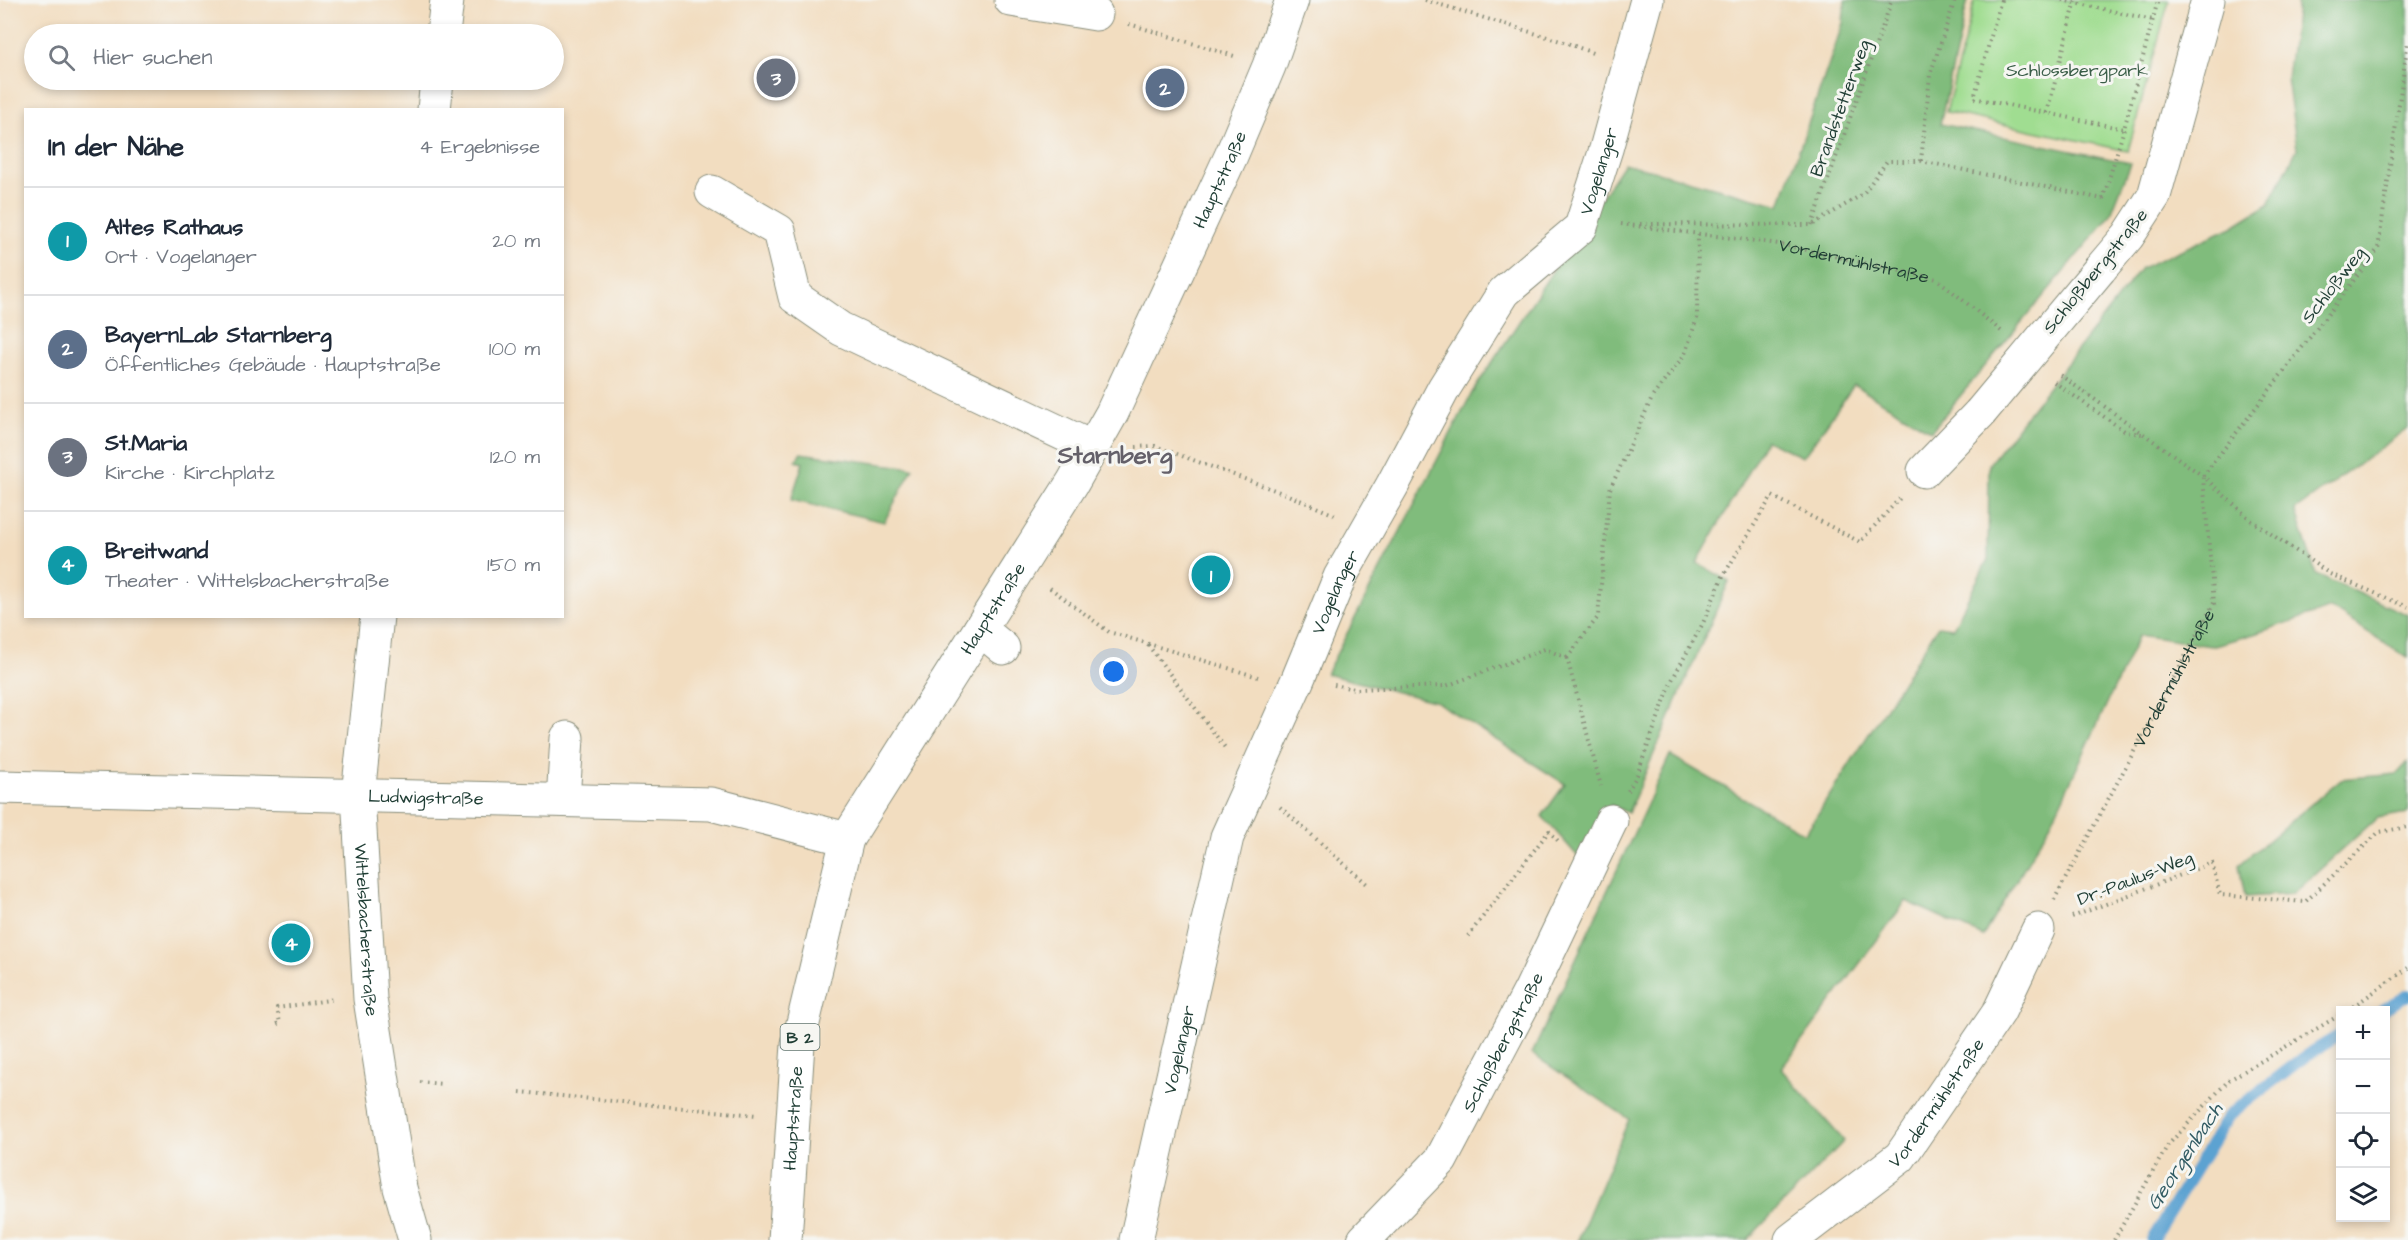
<!DOCTYPE html>
<html lang="de">
<meta charset="utf-8">
<style>
:root{--surface:#fff;--page:#f6f6f7;--text:#1f2937;--muted:#747a83;--line:#e0e1e3;--accent:#b45309}
body{margin:0;font-family:"Architects Daughter",sans-serif;background:var(--page);color:var(--text)}
.controls{position:absolute;right:18px;bottom:18px;display:grid;overflow:hidden;border-radius:0px;box-shadow:0 3px 9px #0003}
.controls button{width:54px;height:54px;display:grid;place-items:center;padding:0;border:0;border-bottom:2px solid var(--line);background:var(--surface);color:var(--text);font:30px sans-serif}
.you{position:absolute;left:1114px;top:672px;width:21px;height:21px;margin:-15px;border:4px solid #fff;border-radius:50%;background:#1a73e8;box-shadow:0 0 0 9px #1a73e833}
.badge{display:grid;place-items:center;width:39px;height:39px;border-radius:50%;background:var(--accent);color:#fff;font-size:20px;font-weight:700}
.pin{position:absolute;translate:-50% -50%;border:3px solid #fff;box-shadow:0 2px 6px #0006}
.list{margin:0;padding:0;list-style:none}
h2{display:flex;justify-content:space-between;align-items:center;height:78px;margin:0;padding:0 24px;font-size:26px}
h2 small{font-size:20px;font-weight:400;color:var(--muted)}
.list li{display:grid;grid-template-columns:39px 1fr auto;gap:18px;align-items:center;box-sizing:border-box;height:108px;padding:0 24px;border-top:2px solid var(--line)}
.list b{display:block;font-size:22px;white-space:nowrap}
.list p{margin:0;font-size:20px;white-space:nowrap;color:var(--muted)}
.list em{font-size:20px;font-style:normal;color:var(--muted)}
.icon{flex:none;width:33px;height:33px;fill:none;stroke:currentColor;stroke-width:2;stroke-linecap:round;stroke-linejoin:round}
.map{position:relative;flex:none;width:2408px;height:1240px;overflow:hidden}
.search{position:absolute;background:var(--surface);box-shadow:0 3px 9px #0003;left:24px;top:24px;width:540px;height:66px;display:flex;align-items:center;gap:15px;box-sizing:border-box;padding:0 21px;border-radius:33px;color:var(--muted);font-size:22px}
.panel{position:absolute;background:var(--surface);box-shadow:0 3px 9px #0003;left:24px;top:108px;width:540px;height:510px;border-radius:0px}
.map>svg:first-child{display:block}
.green{fill:#a0dd91;stroke:#608d62;stroke-width:1.5}
.forest{fill:#80bc7b;stroke:#507c58;stroke-width:1.5}
.lines{fill:none;stroke-linecap:round;stroke-linejoin:round}
.stream{stroke:#5ba2d1;stroke-width:12}
.minor-casing{stroke:#888d7a;stroke-width:35}
.major-casing{stroke:#888d7a;stroke-width:35}
.path{stroke:#888d7a;stroke-width:4;stroke-dasharray:1.5 4.5;stroke-linecap:butt}
.minor{stroke:#fff;stroke-width:33}
.major{stroke:#fff;stroke-width:33}
.minor-bridge-casing{stroke:#888d7a;stroke-width:35;stroke-linecap:butt}
.minor-bridge{stroke:#fff;stroke-width:33}
.labels{text-anchor:middle;stroke-width:6;stroke-linejoin:round;paint-order:stroke}
.shield{fill:#f6f6f2;stroke:#60746d;stroke-width:1.5}
.shield-label{font-size:16px;font-weight:bold;fill:#1f3d34}
.park-label{font-size:18px;fill:#395d47;stroke:#f6f6f2}
.street-label{font-size:18px;fill:#1f3d34;stroke:#f6f6f2}
.water-label{font-size:20px;font-style:italic;fill:#315b63;stroke:#f6f6f2}
.district-label{font-size:24px;font-weight:bold;fill:#646069;stroke:#f6f6f2}
</style>
<div class="map">
<svg width="2408" height="1240" viewBox="0 0 2408 1240">
<rect width="100%" height="100%" fill="#f6f6f2"/>
<filter id="ink" filterUnits="userSpaceOnUse"><feTurbulence type="fractalNoise" baseFrequency=".0167" numOctaves="2"/><feDisplacementMap in="SourceGraphic" scale="12" xChannelSelector="R" yChannelSelector="G"/><feConvolveMatrix kernelMatrix="1 2 1 2 8 2 1 2 1" color-interpolation-filters="sRGB"/></filter>
<filter id="wash" filterUnits="userSpaceOnUse"><feTurbulence type="fractalNoise" baseFrequency=".008" numOctaves="4" result="noise"/><feDisplacementMap in="SourceGraphic" scale="24" xChannelSelector="R" yChannelSelector="G"/><feGaussianBlur stdDeviation="1.35" result="paint"/><feColorMatrix in="noise" values="0 0 0 0 0 0 0 0 0 0 0 0 0 0 0 0 0 1.4 0 .05"/><feComposite in="paint" operator="in"/></filter>
<g filter="url(#wash)">
<rect width="100%" height="100%" fill="#f2ddc0"/>
<path class="green" d="M1975,0H2169L2128,151L1946,112Z"/>
<g class="forest">
<path d="M1845,0H1968L1940,124L2131,163L2110,216L1931,431L1854,385L1803,457L1766,440L1697,563L1729,581L1628,813L1611,805L1581,860L1542,816L1565,784L1437,702L1326,674L1472,393L1624,163L1780,205L1843,23Z"/>
<path d="M2298,0H2408V428L2295,510L2316,574L2408,615V658L2331,608L2254,634L2211,646L2139,635L2052,821L1983,936L1906,901L1781,1069L1844,1141L1747,1240H1578L1629,1119L1532,1054L1670,755L1805,834L1938,626L1953,628L1988,559L1989,464L2141,268L2232,227L2269,204L2297,149L2287,78Z"/>
<path d="M800,453L913,468L884,522L791,500L803,463L796,461Z"/>
<path d="M2408,762V813L2377,818L2293,894L2245,897L2239,865L2341,779L2397,774Z"/>
</g>
<g class="lines">
<g class="stream">
<path d="M2382,1010L2408,995"/>
<path d="M2152,1240L2229,1115L2307,1055L2340,1035"/>
</g>
</g>
</g>
<g filter="url(#ink)">
<g class="lines">
<defs>
<g id="minor">
<path d="M1011,0L1096,14"/>
<path d="M443,34L447,0"/>
<path d="M434,110L437,80"/>
<path d="M712,192L779,231L795,297L841,329L1093,448"/>
<path d="M2100,269L2128,236L2154,196L2208,0"/>
<path d="M1924,471L1980,413"/>
<path id="s3" d="M377,616L358,795L370,999L400,1188L415,1240"/>
<path d="M980,629L1003,648"/>
<path id="s4" d="M0,787L711,804L847,839"/>
<path d="M563,800L567,738"/>
<path id="s5" d="M1136,1240L1227,837L1298,679L1340,577L1392,486L1444,388L1504,292L1581,227L1606,149L1647,0"/>
<path id="s6" d="M1364,1240L1441,1160L1530,991L1611,821"/>
<path id="s7" d="M1791,1240L1900,1157L1999,1012L2038,930"/>
</g>
<g id="major">
<path id="s8" d="M785,1240L798,1044L847,839L1073,482L1112,413L1231,156L1269,66L1292,0"/>
</g>
</defs>
<use href="#minor" class="minor-casing"/>
<use href="#major" class="major-casing"/>
<g class="path">
<path d="M1425,0L1567,43L1595,54"/>
<path d="M2001,0L1974,98L2124,129L2158,0"/>
<path d="M2062,0L2153,20"/>
<path d="M1129,24L1234,56"/>
<path d="M2047,113L2076,0"/>
<path d="M1921,161L1930,75L1955,0"/>
<path d="M2103,199L2124,129"/>
<path id="s1" d="M1621,224L1779,244L1937,279L2001,331"/>
<path d="M1640,224L1812,225L1863,194L1887,161H1921L2103,199L2105,202"/>
<path d="M1812,225L1892,0"/>
<path d="M2060,375L2203,476L2252,521L2330,574L2408,607"/>
<path d="M2054,382L2126,432L2142,434"/>
<path d="M1136,447L1155,446L1288,495L1335,515"/>
<path d="M2203,476L2378,249L2408,41"/>
<path d="M1050,588L1109,632L1258,677"/>
<path d="M1148,645L1226,749"/>
<path d="M1567,658L1598,617L1610,489L1653,396L1685,354L1697,318L1698,234"/>
<path d="M1567,658L1601,786"/>
<path d="M1334,685L1355,689L1446,686L1545,649L1567,658"/>
<path d="M1628,791L1637,775L1672,680L1703,623L1723,576L1772,496L1860,542L1900,498"/>
<path d="M1280,807L1367,884"/>
<path id="s2" d="M2054,900L2214,603L2203,478"/>
<path d="M2072,917L2212,863L2220,895L2305,902L2379,832L2408,827"/>
<path d="M1468,936L1549,831L1560,843"/>
<path d="M2348,1010L2408,968"/>
<path d="M277,1024L280,1023L277,1008L335,999"/>
<path d="M420,1082L443,1084"/>
<path d="M520,1092L756,1115"/>
<path d="M2114,1240L2168,1145L2229,1080L2340,1015"/>
</g>
<use href="#minor" class="minor"/>
<use href="#major" class="major"/>
<defs>
<path id="minor-bridge" d="M1980,413L2100,269"/>
</defs>
<use href="#minor-bridge" class="minor-bridge-casing"/>
<use href="#minor-bridge" class="minor-bridge"/>
</g>
</g>
<g class="labels">
<rect class="shield" x="780.5" y="1024" width="39" height="26" rx="4.5"/>
<g class="shield-label">
<text x="800" y="1043">B 2</text>
</g>
<g class="park-label">
<text x="2077" y="76">Schlossbergpark</text>
</g>
<g class="street-label">
<text transform="translate(1840 108) rotate(-70)" y="6">Brandstetterweg</text>
<text dy="6" stroke="none"><textPath href="#s5" startOffset="1185">Vogelanger</textPath></text>
<text dy="6" stroke="none"><textPath href="#s8" startOffset="1166">Hauptstraße</textPath></text>
<text dy="6" stroke="none"><textPath href="#s1" startOffset="236">Vordermühlstraße</textPath></text>
<text transform="translate(2095 271) rotate(-51)" y="6">Schloßbergstraße</text>
<text transform="translate(2333 285) rotate(-52)" y="6">Schloßweg</text>
<text dy="6" stroke="none"><textPath href="#s5" startOffset="681">Vogelanger</textPath></text>
<text dy="6" stroke="none"><textPath href="#s8" startOffset="680">Hauptstraße</textPath></text>
<text dy="6" stroke="none"><textPath href="#s2" startOffset="252">Vordermühlstraße</textPath></text>
<text dy="6" stroke="none"><textPath href="#s4" startOffset="426">Ludwigstraße</textPath></text>
<text transform="translate(2135 878) rotate(-21)" y="6">Dr.-Paulus-Weg</text>
<text dy="6" stroke="none"><textPath href="#s3" startOffset="315">Wittelsbacherstraße</textPath></text>
<text dy="6" stroke="none"><textPath href="#s6" startOffset="244">Schloßbergstraße</textPath></text>
<text dy="6" stroke="none"><textPath href="#s5" startOffset="195">Vogelanger</textPath></text>
<text dy="6" stroke="none"><textPath href="#s7" startOffset="202">Vordermühlstraße</textPath></text>
<text dy="6" stroke="none"><textPath href="#s8" startOffset="122">Hauptstraße</textPath></text>
</g>
<g class="water-label">
<text transform="translate(2184 1156) rotate(-57)" y="7">Georgenbach</text>
</g>
<g class="district-label">
<text x="1115" y="463">Starnberg</text>
</g>
</g>
</svg>
<div class="controls">
<button>+</button>
<button>−</button>
<button><svg class="icon" aria-label="locate" viewBox="0 0 24 24"><circle cx="12" cy="12" r="6"/><path d="M12 2v4M12 18v4M2 12h4M18 12h4"/></svg></button>
<button><svg class="icon" aria-label="layers" viewBox="0 0 24 24"><path d="M12 4l9 5-9 5-9-5zM3 14l9 5 9-5"/></svg></button>
</div>
<div class="you"></div>
<div class="pin badge" style="left:1211px;top:575px;background:#0f9aa8">1</div>
<div class="pin badge" style="left:1165px;top:88px;background:#5c6f8a">2</div>
<div class="pin badge" style="left:776px;top:78px;background:#6b7280">3</div>
<div class="pin badge" style="left:291px;top:943px;background:#0f9aa8">4</div>
<div class="search"><svg class="icon" aria-label="search" viewBox="0 0 24 24"><circle cx="10" cy="10" r="6"/><path d="M15 15l6 6"/></svg>Hier suchen</div>
<section class="panel">
<h2>In der Nähe<small>4 Ergebnisse</small></h2>
<ul class="list">
<li><span class="badge" style="background:#0f9aa8">1</span><div><b>Altes Rathaus</b><p>Ort · Vogelanger</p></div><em>20 m</em></li>
<li><span class="badge" style="background:#5c6f8a">2</span><div><b>BayernLab Starnberg</b><p>Öffentliches Gebäude · Hauptstraße</p></div><em>100 m</em></li>
<li><span class="badge" style="background:#6b7280">3</span><div><b>St.Maria</b><p>Kirche · Kirchplatz</p></div><em>120 m</em></li>
<li><span class="badge" style="background:#0f9aa8">4</span><div><b>Breitwand</b><p>Theater · Wittelsbacherstraße</p></div><em>150 m</em></li>
</ul>
</section>
</div>
